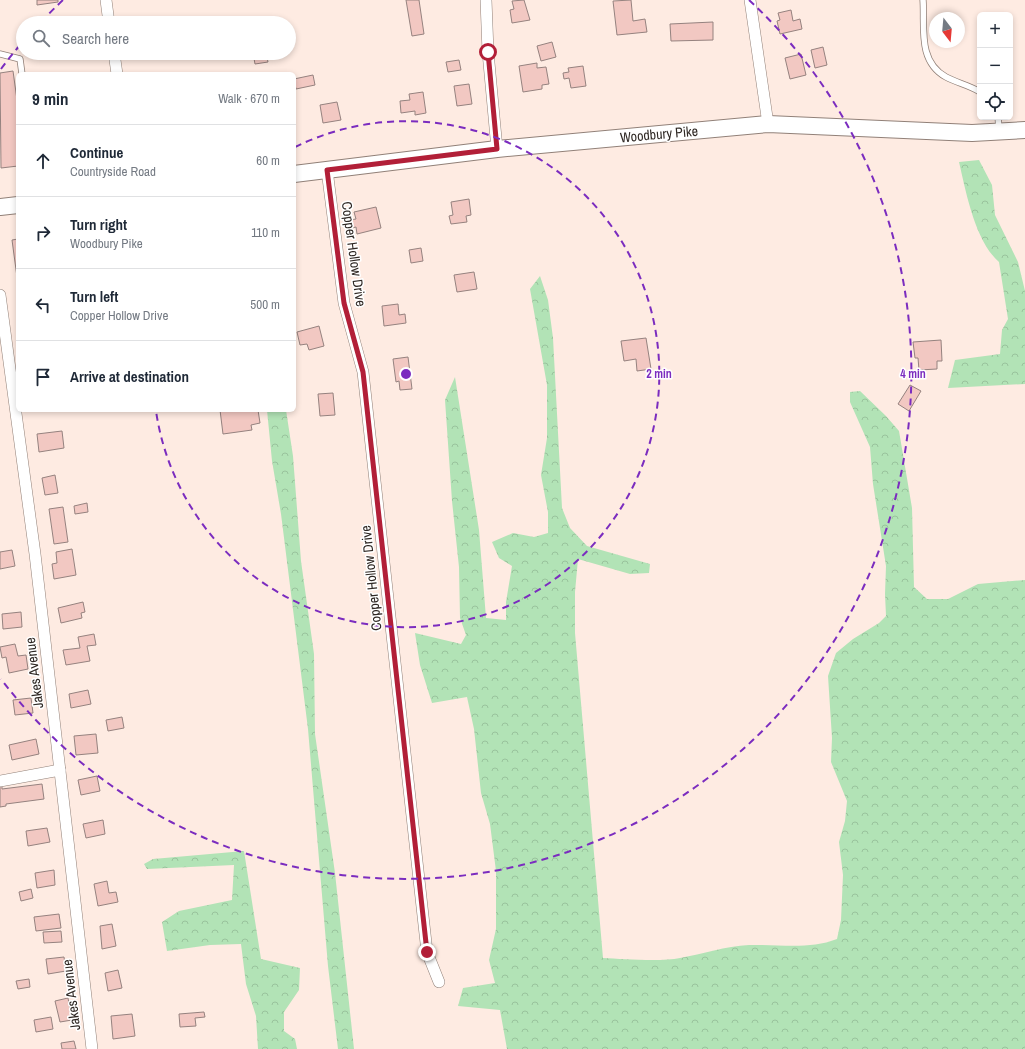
<!DOCTYPE html>
<meta charset="utf-8">
<style>
:root{--surface:#fff;--page:#f2f2f3;--text:#1f2937;--muted:#747a83;--line:#e0e1e3}
body{margin:0;font-family:"Archivo Narrow",sans-serif;background:var(--page);color:var(--text)}
.controls{position:absolute;right:12px;top:12px;display:grid;overflow:hidden;border-radius:6px;box-shadow:0 2px 6px #0003}
.controls button{width:36px;height:36px;display:grid;place-items:center;padding:0;border:0;border-bottom:1px solid var(--line);background:var(--surface);color:var(--text);font:20px sans-serif}
.compass{position:absolute;left:929px;top:12px;width:36px;height:36px;border-radius:50%;background:var(--surface);box-shadow:0 2px 6px #0003;rotate:164deg}
.stop{position:absolute;width:12px;height:12px;margin:-9px;border:3px solid #b21f38;border-radius:50%;background:#fff}
.stop.end{background:#b21f38;border-color:#fff;box-shadow:0 1px 4px #0008}
.list{margin:0;padding:0;list-style:none}
h2{display:flex;justify-content:space-between;align-items:center;height:52px;margin:0;padding:0 16px;font-size:17px}
h2 small{font-size:13px;font-weight:400;color:var(--muted)}
.list li{display:grid;grid-template-columns:26px 1fr auto;gap:12px;align-items:center;box-sizing:border-box;height:72px;padding:0 16px;border-top:1px solid var(--line)}
.list b{display:block;font-size:15px;white-space:nowrap}
.list p{margin:0;font-size:13px;white-space:nowrap;color:var(--muted)}
.list em{font-size:13px;font-style:normal;color:var(--muted)}
.icon{flex:none;width:22px;height:22px;fill:none;stroke:currentColor;stroke-width:2;stroke-linecap:round;stroke-linejoin:round}
.map{position:relative;flex:none;width:1025px;height:1049px;overflow:hidden}
.search{position:absolute;background:var(--surface);box-shadow:0 2px 6px #0003;left:16px;top:16px;width:280px;height:44px;display:flex;align-items:center;gap:10px;box-sizing:border-box;padding:0 14px;border-radius:22px;color:var(--muted);font-size:15px}
.panel{position:absolute;background:var(--surface);box-shadow:0 2px 6px #0003;left:16px;top:72px;width:280px;height:340px;border-radius:6px}
.map>svg:first-child{display:block}
.forest{fill:url(#forest-crowns)}
.building{fill:#f2c8c2;stroke:#95827f}
.lines{fill:none;stroke-linecap:round;stroke-linejoin:round}
.lane-casing{stroke:#918078;stroke-width:7}
.street-casing{stroke:#918078;stroke-width:12}
.secondary-casing{stroke:#918078;stroke-width:18}
.lane{stroke:#fff;stroke-width:5.5}
.street{stroke:#fff;stroke-width:11}
.secondary{stroke:#fff;stroke-width:16}
.route{stroke:#b21f38;stroke-width:5}
.ring{fill:none;stroke:#7b2cbf;stroke-width:2;stroke-dasharray:7 5}
.labels{text-anchor:middle;stroke-width:3;stroke-linejoin:round;paint-order:stroke}
.street-label{font-size:14px;fill:#2f2824;stroke:#fff}
.centre{fill:#7b2cbf;stroke:#fff;stroke-width:2}
.ring-label{font-size:12px;text-anchor:middle;font-weight:bold;fill:#7b2cbf;stroke:#fff;stroke-width:3;stroke-linejoin:round;paint-order:stroke}
</style>
<div class="map">
<svg width="1025" height="1049" viewBox="0 0 1025 1049">
<defs>
<pattern id="forest-crowns" width="20" height="18" patternUnits="userSpaceOnUse"><rect width="20" height="18" fill="#b2e3b6"/><path d="M2 6a3 3 0 1 1 6 0M12 15a3 3 0 1 1 6 0" fill="none" stroke="#99c39c"/></pattern>
</defs>
<rect width="100%" height="100%" fill="#feebe2"/>
<g class="forest">
<path d="M979,160L992,185L995,215L1018,262L1025,291V384L948,388L955,360L1000,354L1002,330L1008,319L999,262C975,241 966,192 959,162Z"/>
<path d="M540,276L548,300L553,338L562,508L570,528L587,546L650,564L649,573L630,574L578,559L575,592V633L603,958C623,959 661,962 680,958C703,954 725,946 749,945C778,944 809,950 837,939L841,920L843,875L839,842L845,821L847,801L831,762L832,738L828,676L836,653L853,639L879,623L886,616L885,594L886,566L873,484L870,447L850,402V392L860,391L886,416L899,431L912,508L914,587L927,599H948L978,584L1025,580V1049H507L500,1010L458,1006L463,988L495,983L489,960L496,929V871L490,824L481,793L474,729L467,697L432,703L420,665L415,633L461,644L466,635L460,618L459,567L452,501L445,400L455,377L479,530L486,618L506,620V602L512,566L499,558L492,542L513,533L534,537L548,533V512L541,475L547,438V385L530,289Z"/>
<path d="M267,410H286L293,456L301,561L314,654L315,734L335,873L354,1049H338L328,966L308,729L281,514L272,461Z"/>
<path d="M244,851L261,959L300,968L299,990L284,1012V1031L295,1039L297,1049H258L256,1016L246,984L241,944L210,945L167,951L162,922L179,911L232,900L234,865L147,869L144,864L153,859Z"/>
</g>
<g class="building">
<path d="M37,0H58V2L37,5Z"/>
<path d="M406,0H419L424,34L412,36Z"/>
<path d="M524,0L530,20L512,23L510,10L514,9L512,1Z"/>
<path d="M631,0L633,21L645,19L647,32L617,35L613,1Z"/>
<path d="M791,10L793,21L800,19L802,29L780,34L777,21L780,20L778,13Z"/>
<path d="M713,22V40L671,41L670,24Z"/>
<path d="M552,42L556,57L541,61L537,46Z"/>
<path d="M823,47L827,65L815,68L811,50Z"/>
<path d="M253,53H266L268,62L255,64Z"/>
<path d="M801,54L806,75L790,79L785,58Z"/>
<path d="M459,60L461,70L448,72L446,62Z"/>
<path d="M537,63V68L546,67L549,84L542,85V89L523,92L519,66Z"/>
<path d="M583,66L586,86L571,88L569,78L564,79L563,73L569,72L568,68Z"/>
<path d="M13,71L18,107V166L1,168L0,73Z"/>
<path d="M313,75L315,85L296,89L294,79Z"/>
<path d="M469,84L472,104L457,106L454,86Z"/>
<path d="M423,92L426,113L415,115V111L401,113L400,101L410,100L409,94Z"/>
<path d="M337,102L341,120L323,123L320,105Z"/>
<path d="M469,199L471,215L466,216L467,222L451,224L449,216L453,215L451,202Z"/>
<path d="M376,207L381,228L357,234L356,227L352,228L350,220L356,219L354,212Z"/>
<path d="M18,239V277H17L12,240Z"/>
<path d="M421,248L423,261L411,263L409,250Z"/>
<path d="M474,272L477,289L457,292L454,275Z"/>
<path d="M398,304L399,315L405,314L406,323L384,326L382,306Z"/>
<path d="M319,326L324,346L309,350L307,344L300,345L297,332Z"/>
<path d="M646,338L651,369L637,371L636,359L624,361L621,341Z"/>
<path d="M941,340L942,361H937V369L919,370L918,358H915L913,342Z"/>
<path d="M408,357L412,389L400,390L399,381L396,382L393,359Z"/>
<path d="M910,385L921,391L909,411L898,404Z"/>
<path d="M333,393L335,415L320,416L318,394Z"/>
<path d="M220,410H258L260,423L251,425L252,430L223,434Z"/>
<path d="M62,431L64,448L39,452L37,434Z"/>
<path d="M55,475L58,493L45,495L42,478Z"/>
<path d="M87,503L88,512L75,514L74,506Z"/>
<path d="M63,507L68,542L54,544L49,509Z"/>
<path d="M72,549L76,575L54,579L52,564L57,563L56,552Z"/>
<path d="M12,550L15,566L0,569V552Z"/>
<path d="M83,602L85,612L81,613L82,618L61,623L58,608Z"/>
<path d="M21,612L22,627L3,629L2,614Z"/>
<path d="M94,634L96,645L87,646L90,661L66,665L63,650L80,648L78,637Z"/>
<path d="M15,644L18,656L26,655L28,669L9,673L6,657L2,658L0,647Z"/>
<path d="M88,690L91,704L71,708L69,694Z"/>
<path d="M31,698L33,713L15,715L13,700Z"/>
<path d="M122,717L124,728L108,731L106,720Z"/>
<path d="M96,734L98,753L76,755L74,736Z"/>
<path d="M36,739L39,754L12,760L9,745Z"/>
<path d="M97,776L100,791L81,795L78,780Z"/>
<path d="M42,784L44,799L6,804V806L0,807V786H2V789Z"/>
<path d="M103,820L105,834L86,838L83,824Z"/>
<path d="M47,828L50,842L28,846L26,831Z"/>
<path d="M54,870L55,885L37,888L35,873Z"/>
<path d="M107,881L109,893L116,892L118,902L98,906L94,884Z"/>
<path d="M31,889L33,898L21,901L19,892Z"/>
<path d="M59,914L61,928L36,931L34,917Z"/>
<path d="M112,924L116,946L102,949L100,926Z"/>
<path d="M61,931L62,942L44,943L43,932Z"/>
<path d="M64,957L66,971L48,974L46,959Z"/>
<path d="M118,970L122,988L108,991L105,973Z"/>
<path d="M29,979L30,987L18,989L16,981Z"/>
<path d="M68,998L72,1020L60,1022L55,1001Z"/>
<path d="M204,1012L205,1017L195,1018L196,1026L180,1027L179,1014Z"/>
<path d="M132,1014L135,1036L113,1039L111,1016Z"/>
<path d="M51,1017L53,1029L36,1032L34,1020Z"/>
<path d="M74,1041L76,1049H62L61,1043Z"/>
</g>
<g class="lines">
<defs>
<g id="lane">
<path d="M923,0C925,26 917,61 946,77C957,83 969,85 980,92"/>
<path d="M0,54L20,59L22,74"/>
<path d="M998,117L999,129"/>
</g>
<g id="street">
<path d="M106,0L109,23"/>
<path d="M486,0L488,52L497,149"/>
<path d="M750,0L768,124"/>
<path d="M114,53L117,74"/>
<path d="M327,170L344,303L363,372L427,952L439,982"/>
<path d="M0,295L35,554L92,1049"/>
<path d="M0,781L60,770"/>
</g>
<g id="secondary">
<path d="M294,174L497,149L768,124L972,133L1025,130"/>
<path d="M0,207L18,205"/>
</g>
</defs>
<use href="#lane" class="lane-casing"/>
<use href="#street" class="street-casing"/>
<use href="#secondary" class="secondary-casing"/>
<use href="#lane" class="lane"/>
<use href="#street" class="street"/>
<use href="#secondary" class="secondary"/>
</g>
<g class="lines">
<path class="route" d="M427,952L363,372L344,303L327,170L497,149L488,52"/>
</g>
<g class="ring">
<path d="M295 147A253 253 0 1 1 156 411"/>
<path d="M1 69A507 507 0 0 1 20 45M41 22A507 507 0 0 1 63 0M749 0A507 507 0 1 1 1 679"/>
</g>
<g class="labels">
<g class="street-label">
<text transform="translate(659 134) rotate(-5)" y="5">Woodbury Pike</text>
<text transform="translate(354 254) rotate(82)" y="5">Copper Hollow Drive</text>
<text transform="translate(371 578) rotate(-96)" y="5">Copper Hollow Drive</text>
<text transform="translate(34 673) rotate(-97)" y="5">Jakes Avenue</text>
<text transform="translate(71 995) rotate(-97)" y="5">Jakes Avenue</text>
</g>
</g>
<circle cx="406" cy="374" r="6" class="centre"/>
<g class="ring-label">
<text x="659" y="378">2 min</text>
<text x="913" y="378">4 min</text>
</g>
</svg>
<div class="controls">
<button>+</button>
<button>−</button>
<button><svg class="icon" aria-label="locate" viewBox="0 0 24 24"><circle cx="12" cy="12" r="6"/><path d="M12 2v4M12 18v4M2 12h4M18 12h4"/></svg></button>
</div>
<svg class="compass" viewBox="-18 -18 36 36"><path d="M0-13l5 13h-10z" fill="#e53935"/><path d="M0 13l5-13h-10z" fill="#747a83"/></svg>
<div class="stop" style="left:488px;top:52px"></div>
<div class="stop end" style="left:427px;top:952px"></div>
<div class="search"><svg class="icon" aria-label="search" viewBox="0 0 24 24"><circle cx="10" cy="10" r="6"/><path d="M15 15l6 6"/></svg>Search here</div>
<section class="panel">
<h2>9 min<small>Walk · 670 m</small></h2>
<ul class="list">
<li><svg class="icon" aria-label="ahead" viewBox="0 0 24 24"><path d="M12 20V5M6 11l6-6 6 6"/></svg><div><b>Continue</b><p>Countryside Road</p></div><em>60 m</em></li>
<li><svg class="icon" aria-label="right" viewBox="0 0 24 24"><path d="M7 20v-9h11M14 6l5 5-5 5"/></svg><div><b>Turn right</b><p>Woodbury Pike</p></div><em>110 m</em></li>
<li><svg class="icon" aria-label="left" viewBox="0 0 24 24"><path d="M17 20v-9H6M10 6l-5 5 5 5"/></svg><div><b>Turn left</b><p>Copper Hollow Drive</p></div><em>500 m</em></li>
<li><svg class="icon" aria-label="arrive" viewBox="0 0 24 24"><path d="M6 21V4h12l-3 4 3 4H6"/></svg><div><b>Arrive at destination</b></div></li>
</ul>
</section>
</div>
